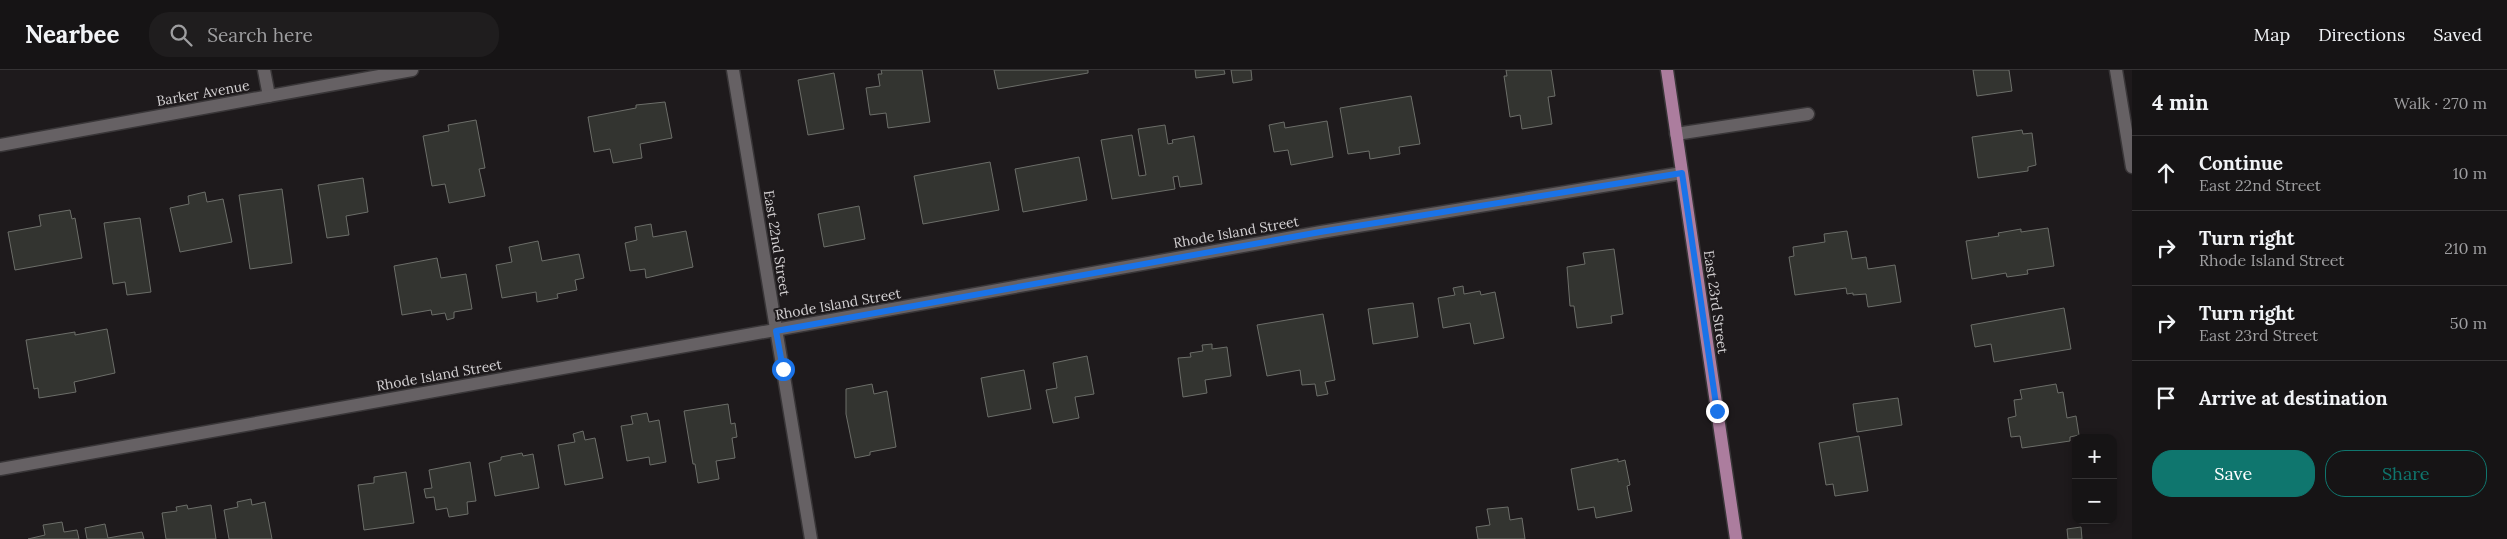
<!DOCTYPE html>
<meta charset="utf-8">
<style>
:root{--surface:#161415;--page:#1f1d1e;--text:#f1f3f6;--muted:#9e9ea0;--line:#353334;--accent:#0f766e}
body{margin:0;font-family:Lora,serif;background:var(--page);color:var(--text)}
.controls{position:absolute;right:15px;bottom:15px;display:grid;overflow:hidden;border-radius:10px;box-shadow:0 2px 8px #0003}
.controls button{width:45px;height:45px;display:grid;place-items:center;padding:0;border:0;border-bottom:1px solid var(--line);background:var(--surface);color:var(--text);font:25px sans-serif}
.stop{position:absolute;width:15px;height:15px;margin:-11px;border:4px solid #1a73e8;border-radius:50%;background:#fff}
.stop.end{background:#1a73e8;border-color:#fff;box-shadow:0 1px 5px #0008}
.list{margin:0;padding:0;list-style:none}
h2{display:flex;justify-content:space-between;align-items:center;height:65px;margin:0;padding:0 20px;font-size:21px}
h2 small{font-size:16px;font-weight:400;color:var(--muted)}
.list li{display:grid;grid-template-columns:32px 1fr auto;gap:15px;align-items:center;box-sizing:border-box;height:75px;padding:0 20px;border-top:1px solid var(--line)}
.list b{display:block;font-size:19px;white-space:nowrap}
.list p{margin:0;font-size:16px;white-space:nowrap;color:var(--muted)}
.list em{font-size:16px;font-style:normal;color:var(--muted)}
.actions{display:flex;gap:10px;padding:15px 20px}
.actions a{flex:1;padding:11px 0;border:1px solid var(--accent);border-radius:20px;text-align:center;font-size:18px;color:var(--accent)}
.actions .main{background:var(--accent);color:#fff}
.icon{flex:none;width:28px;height:28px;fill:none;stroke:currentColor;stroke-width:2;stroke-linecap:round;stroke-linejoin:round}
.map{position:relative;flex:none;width:2132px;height:469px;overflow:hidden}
header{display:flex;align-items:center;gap:30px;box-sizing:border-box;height:70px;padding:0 25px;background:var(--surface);border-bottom:1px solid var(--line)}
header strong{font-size:24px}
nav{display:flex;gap:28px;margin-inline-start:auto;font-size:18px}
.search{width:350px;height:45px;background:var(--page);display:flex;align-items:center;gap:12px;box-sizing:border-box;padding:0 18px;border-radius:20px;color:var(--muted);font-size:19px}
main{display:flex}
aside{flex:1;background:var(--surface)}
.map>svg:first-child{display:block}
.building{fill:#333430;stroke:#6c6e69}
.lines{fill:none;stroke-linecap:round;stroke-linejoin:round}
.minor-casing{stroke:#393638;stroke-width:15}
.major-casing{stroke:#393638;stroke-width:15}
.minor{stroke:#666164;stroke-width:12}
.major{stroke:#ac7d9e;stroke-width:12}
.route{stroke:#1a73e8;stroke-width:6}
.labels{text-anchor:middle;stroke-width:4;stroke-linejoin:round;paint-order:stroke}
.street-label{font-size:14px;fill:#d3d0d2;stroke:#1e1a1c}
</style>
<header>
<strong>Nearbee</strong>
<div class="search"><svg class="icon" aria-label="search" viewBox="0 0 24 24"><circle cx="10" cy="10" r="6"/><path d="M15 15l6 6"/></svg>Search here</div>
<nav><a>Map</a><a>Directions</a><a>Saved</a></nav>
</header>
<main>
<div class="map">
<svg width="2132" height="469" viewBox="0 0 2132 469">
<rect width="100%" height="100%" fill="#1e1a1c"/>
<g class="building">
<path d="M881,0H922L930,52L888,58L886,43L870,45L866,18L880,16L878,4H882Z"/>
<path d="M994,0H1088V3L998,19Z"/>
<path d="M1195,0H1224L1225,4L1196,8Z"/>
<path d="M1231,0H1251L1252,10L1233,13Z"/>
<path d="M1506,0H1551L1555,26L1548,27L1552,54L1522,59L1520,45L1510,47L1504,6H1507Z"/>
<path d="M1973,0H2009L2012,21L1977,26Z"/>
<path d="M834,3L844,59L808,65L798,10Z"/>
<path d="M1411,26L1420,74L1399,77L1400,84L1370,89L1369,81L1348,84L1340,38Z"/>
<path d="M665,32L672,68L640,74L642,88L613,93L610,79L594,82L588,47L636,38V35Z"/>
<path d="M476,50L485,98L479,99L485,126L449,133L445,114L432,116L423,66L449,61L448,55Z"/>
<path d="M1327,51L1333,87L1291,95L1288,80L1274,82L1269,55L1284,52L1285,58Z"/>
<path d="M1165,55L1168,74L1173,73L1172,70L1194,66L1202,114L1180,117L1178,106L1173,107L1175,119L1112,129L1101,70L1132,65L1139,106L1146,105L1138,59Z"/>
<path d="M2022,60L2023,64L2032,63L2036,95L2028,97V101L1978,108L1972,67Z"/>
<path d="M1079,87L1087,130L1023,142L1015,99Z"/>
<path d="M990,92L999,140L923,154L914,106Z"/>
<path d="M363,108L368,142L346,146L349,165L327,168L318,115Z"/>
<path d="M282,119L292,193L250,199L239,125Z"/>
<path d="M205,122L207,132L223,129L232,172L180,182L170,138L189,134L188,126Z"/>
<path d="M859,136L865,169L824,177L818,144Z"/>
<path d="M70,140L72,149L75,148L82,188L15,200L8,162L41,156L39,145Z"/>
<path d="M140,148L151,222L127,225L125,212L113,214L104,153Z"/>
<path d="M651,154L653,167L686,161L693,197L646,208L645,199L630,201L625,173L637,170L635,157Z"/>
<path d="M2048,158L2054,196L2027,200L2028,204L2007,207L2006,203L1972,209L1966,171L1999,166L1998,163L2021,159V162Z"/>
<path d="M1847,161L1852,189L1866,187L1868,199L1895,195L1901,232L1868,237L1866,224L1853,225V223L1847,224L1846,218L1795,225L1789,187L1794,186L1793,177L1825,172L1824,164Z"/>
<path d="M538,171L542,191L579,184L584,208L575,210L577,220L557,224L558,228L537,232L536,222L502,228L496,195L512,192L509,177Z"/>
<path d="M1614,179L1623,244L1611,246L1612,253L1577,258L1574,236H1570L1567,197L1585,194L1583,183Z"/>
<path d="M437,188L441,208L466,204L472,239L454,242V248L447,250L445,243L432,245L431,240L402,245L394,196Z"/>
<path d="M1463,216L1464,224L1480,221L1481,225L1495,222L1504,268L1474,274L1470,253L1443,258L1438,228L1455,225L1453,218Z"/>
<path d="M1413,233L1418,267L1373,274L1368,239Z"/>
<path d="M2064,238L2071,279L1994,292L1991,274L1975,277L1971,255Z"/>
<path d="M1323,244L1335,310L1325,312L1328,324L1317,326L1315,314L1302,315L1300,300L1267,306L1257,255Z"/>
<path d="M107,259L115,303L74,312L76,322L39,328L38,318L34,319L26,270L75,262V265Z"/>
<path d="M1212,274V279L1227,277L1231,306L1205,310L1207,323L1183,327L1178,288L1191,287L1190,283L1203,281L1202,275Z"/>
<path d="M1087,286L1094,324L1075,327L1079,348L1053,353L1046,320L1057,318L1053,293Z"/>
<path d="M1024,300L1031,339L988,347L981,308Z"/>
<path d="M872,314L874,324L887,321L896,377L870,382V385L855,388L846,344V319Z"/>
<path d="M2056,314L2058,323L2063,322L2067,348L2076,346L2079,365L2070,367V371L2022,378L2020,366L2011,367L2008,348L2016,346L2014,330L2022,329L2020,320Z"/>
<path d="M1898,328L1902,355L1857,362L1853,334Z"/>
<path d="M728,334L731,354L735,353L737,367L732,368L735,388L716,391L719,409L698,413L695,394H693L684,341Z"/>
<path d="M647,343L649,352L659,350L666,392L650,395L649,387L627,391L621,356L633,354L631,346Z"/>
<path d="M583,361L585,370L595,368L603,408L565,415L558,375L575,372L573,364Z"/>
<path d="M1859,366L1868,421L1835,426L1833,414L1826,415L1819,373Z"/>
<path d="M522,383L523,386L533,384L539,418L495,426L489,393L501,390V387Z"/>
<path d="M1618,389V392L1625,390L1630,415L1627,416L1632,441L1596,448L1594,437L1578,440L1571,399Z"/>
<path d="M470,392L476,431L467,432L468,444L449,447L447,438L436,440L434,427L426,428L424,419L432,418L429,400Z"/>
<path d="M406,402L414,453L364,460L358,415L374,413V407Z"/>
<path d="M251,429L252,435L265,432L272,469H229L224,440L238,437L237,432Z"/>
<path d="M187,435L188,439L211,435L216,469H166L162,443L177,441L176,437Z"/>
<path d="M1508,437L1510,450L1522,448L1525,469H1478L1476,457L1490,455L1487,439Z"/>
<path d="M62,452L64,462L77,460L79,469H28L45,465L43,455Z"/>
<path d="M105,454L108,468L142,462L144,469H87L85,458Z"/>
<path d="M2081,457L2082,469H2068L2067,459Z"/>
</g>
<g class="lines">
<defs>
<g id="minor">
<path d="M264,0L269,26"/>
<path d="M733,0L811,469"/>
<path d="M2116,0L2132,97"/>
<path d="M1676,64L1808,44"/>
<path d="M0,75L412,0"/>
<path d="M0,399L1321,162L1682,103"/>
</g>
<path id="major" d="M1667,0L1736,469"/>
</defs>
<use href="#minor" class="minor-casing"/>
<use href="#major" class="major-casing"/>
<use href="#minor" class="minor"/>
<use href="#major" class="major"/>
</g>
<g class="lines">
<path class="route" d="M783,299L776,261L1320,162L1682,103L1717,341"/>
</g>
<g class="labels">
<g class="street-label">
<text transform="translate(203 23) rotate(-10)" y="5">Barker Avenue</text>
<text transform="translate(1236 162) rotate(-10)" y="5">Rhode Island Street</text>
<text transform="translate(777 173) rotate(81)" y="5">East 22nd Street</text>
<text transform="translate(1716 232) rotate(82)" y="5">East 23rd Street</text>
<text transform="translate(838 234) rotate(-10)" y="5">Rhode Island Street</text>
<text transform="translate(439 305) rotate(-10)" y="5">Rhode Island Street</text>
</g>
</g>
</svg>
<div class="controls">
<button>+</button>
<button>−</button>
</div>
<div class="stop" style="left:783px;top:299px"></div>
<div class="stop end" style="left:1717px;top:341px"></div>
</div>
<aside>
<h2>4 min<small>Walk · 270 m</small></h2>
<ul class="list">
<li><svg class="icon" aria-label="ahead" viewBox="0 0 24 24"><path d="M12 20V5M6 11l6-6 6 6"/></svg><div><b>Continue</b><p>East 22nd Street</p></div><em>10 m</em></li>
<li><svg class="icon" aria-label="right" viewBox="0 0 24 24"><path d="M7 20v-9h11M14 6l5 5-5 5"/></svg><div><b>Turn right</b><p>Rhode Island Street</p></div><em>210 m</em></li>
<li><svg class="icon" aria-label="right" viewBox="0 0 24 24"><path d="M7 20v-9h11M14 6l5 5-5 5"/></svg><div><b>Turn right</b><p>East 23rd Street</p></div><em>50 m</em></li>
<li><svg class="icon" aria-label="arrive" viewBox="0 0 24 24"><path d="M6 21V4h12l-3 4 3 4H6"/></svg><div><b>Arrive at destination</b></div></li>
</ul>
<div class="actions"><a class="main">Save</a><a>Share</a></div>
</aside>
</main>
